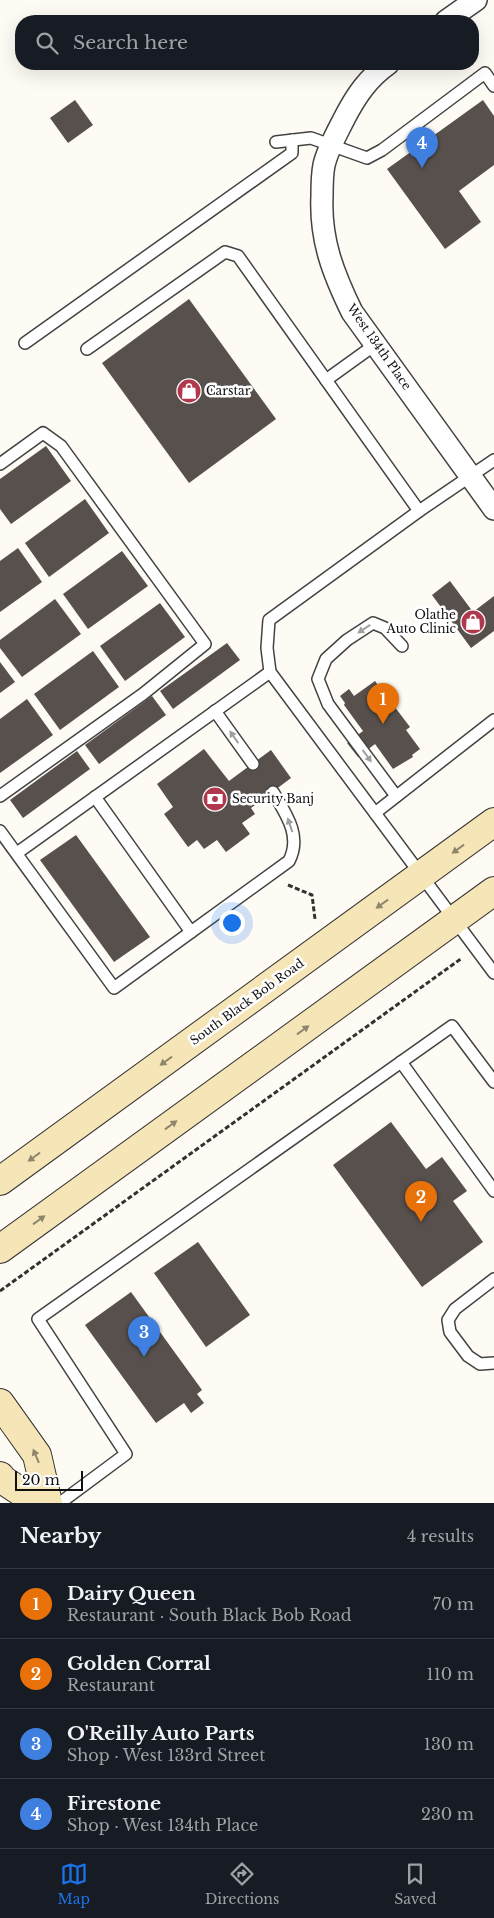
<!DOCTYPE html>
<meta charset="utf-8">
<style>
:root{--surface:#171b24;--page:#20242c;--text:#f1f3f6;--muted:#9ea1a6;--line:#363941;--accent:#1a73e8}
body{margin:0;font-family:"Libre Baskerville",serif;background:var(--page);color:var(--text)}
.scale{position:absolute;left:15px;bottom:12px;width:68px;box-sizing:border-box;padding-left:5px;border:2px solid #101010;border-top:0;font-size:14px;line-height:18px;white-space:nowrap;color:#101010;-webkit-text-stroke:4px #fff;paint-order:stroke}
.you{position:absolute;left:231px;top:922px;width:18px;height:18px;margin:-12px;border:4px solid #fff;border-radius:50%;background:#1a73e8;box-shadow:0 0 0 8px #1a73e833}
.badge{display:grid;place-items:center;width:32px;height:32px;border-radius:50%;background:var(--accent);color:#fff;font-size:16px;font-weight:700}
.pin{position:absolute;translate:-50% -41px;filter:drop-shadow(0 1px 2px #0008)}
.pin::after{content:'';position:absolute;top:26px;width:18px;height:15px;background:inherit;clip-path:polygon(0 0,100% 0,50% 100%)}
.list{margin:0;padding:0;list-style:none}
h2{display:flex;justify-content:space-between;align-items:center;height:65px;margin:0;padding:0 20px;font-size:21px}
h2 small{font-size:16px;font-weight:400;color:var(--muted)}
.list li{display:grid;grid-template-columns:32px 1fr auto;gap:15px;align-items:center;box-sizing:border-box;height:70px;padding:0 20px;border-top:1px solid var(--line)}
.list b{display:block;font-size:19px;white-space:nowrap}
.list p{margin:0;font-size:16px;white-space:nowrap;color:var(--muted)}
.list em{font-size:16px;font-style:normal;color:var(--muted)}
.icon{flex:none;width:28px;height:28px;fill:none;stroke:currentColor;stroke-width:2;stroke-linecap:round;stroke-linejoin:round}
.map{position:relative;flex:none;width:494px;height:1503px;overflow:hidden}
.search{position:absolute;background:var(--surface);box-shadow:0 5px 20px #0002;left:15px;right:15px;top:15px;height:55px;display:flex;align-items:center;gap:12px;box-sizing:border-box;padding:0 18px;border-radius:20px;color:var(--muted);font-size:19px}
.sheet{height:345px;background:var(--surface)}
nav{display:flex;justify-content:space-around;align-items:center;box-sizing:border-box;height:70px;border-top:1px solid var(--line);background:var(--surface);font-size:14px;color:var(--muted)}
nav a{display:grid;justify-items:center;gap:2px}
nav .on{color:var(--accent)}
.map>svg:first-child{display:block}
.building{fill:#57504d}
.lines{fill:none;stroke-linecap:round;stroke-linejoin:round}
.lane-casing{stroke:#434343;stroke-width:14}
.street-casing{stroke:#434343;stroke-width:24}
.secondary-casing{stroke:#323232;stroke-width:30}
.path{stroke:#323232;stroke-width:3;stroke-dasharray:5 2.5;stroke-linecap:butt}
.lane{stroke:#fff;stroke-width:11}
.street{stroke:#fff;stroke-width:21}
.secondary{stroke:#f6e6b7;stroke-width:28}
.oneway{fill:#9f9f9f}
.oneway2{fill:#8e866c}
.labels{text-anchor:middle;stroke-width:5;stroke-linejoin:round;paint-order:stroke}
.street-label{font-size:12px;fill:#101010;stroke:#fff}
.poi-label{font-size:12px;fill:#101010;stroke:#fff;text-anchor:start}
</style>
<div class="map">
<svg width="494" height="1503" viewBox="0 0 494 1503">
<rect width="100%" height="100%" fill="#fefaf4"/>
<g class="building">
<path d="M75,100L93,125L68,143L50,118Z"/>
<path d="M483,100L494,116V165L459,191L481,222L445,249L387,169Z"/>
<path d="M189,299L276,419L189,483L102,363Z"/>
<path d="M46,446L71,481L11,524L0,509V479Z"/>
<path d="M85,499L109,533L49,577L25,543Z"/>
<path d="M18,548L42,582L0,612V561Z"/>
<path d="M122,551L148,586L88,629L63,594Z"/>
<path d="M450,581L473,612L494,596V631L471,648L432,595Z"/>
<path d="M55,599L81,634L22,677L0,648V640Z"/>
<path d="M160,603L185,637L125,681L100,646Z"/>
<path d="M227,643L240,660L173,709L160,691Z"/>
<path d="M93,651L119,687L60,730L34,694Z"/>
<path d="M0,662L15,682L0,693Z"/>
<path d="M375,681L410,727L406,730L420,749L412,755L413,757L393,769L375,744L358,757L347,743L363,731L344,705L345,703L340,696L349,689L354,696Z"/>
<path d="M152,696L166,715L99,764L85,745Z"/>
<path d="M27,699L53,735L0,773V719Z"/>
<path d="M204,749L229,781L271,750L291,778L251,808L255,814L242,823L250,834L226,852L217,840L204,849L197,840L188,847L164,814L173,807L157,784Z"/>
<path d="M77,751L90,769L23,818L10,800Z"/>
<path d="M76,835L150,937L114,962L40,860Z"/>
<path d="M391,1122L426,1169L442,1157L467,1191L453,1201L483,1242L422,1287L333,1165Z"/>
<path d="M198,1242L250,1315L206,1347L154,1273Z"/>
<path d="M131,1292L202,1390L197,1394L204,1403L191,1413L184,1403L156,1423L85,1325Z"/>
</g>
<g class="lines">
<defs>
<g id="lane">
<path d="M276,142L311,138L367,158L382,150L485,73L494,86"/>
<path d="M25,343L292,153V140"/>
<path d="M87,349L225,252L238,256L419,511"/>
<path d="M326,380L376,344"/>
<path d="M494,460L419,511L269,620L267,648L270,672L494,973"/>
<path d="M0,464L43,433L61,446L205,644L143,694L0,796"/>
<path d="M215,711L253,764"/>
<path d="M396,796L328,704L318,679L326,659L347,640L373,623L385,628L402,646"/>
<path d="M95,797L191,932L289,861C302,836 286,814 273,792"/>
<path d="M375,813L494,720"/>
<path d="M0,831L114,988L191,932"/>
<path d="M17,853L270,672"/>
<path d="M401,1062L494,1191"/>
<path d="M494,1279L455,1309L448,1320L450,1332L468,1356L480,1364L494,1363"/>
<path d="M60,1503L126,1454L38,1319L452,1026L494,1082"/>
</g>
<g id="street">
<path d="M446,21L476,0"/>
<path d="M388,64C368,78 356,96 345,117C337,133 328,148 324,165C322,175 322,186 322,196C320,240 333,273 352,312L494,509"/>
</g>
<g id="secondary">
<path d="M0,1181L494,822"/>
<path d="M0,1249L494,891"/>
<path d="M0,1403L37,1455L48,1503"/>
<path d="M0,1476L3,1480L38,1503"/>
</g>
</defs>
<use href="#lane" class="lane-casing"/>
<use href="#street" class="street-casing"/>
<use href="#secondary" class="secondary-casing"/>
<g class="path">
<path d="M288,885L312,895L315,919"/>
<path d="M0,1291L462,958"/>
</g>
<use href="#lane" class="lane"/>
<use href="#street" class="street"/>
<use href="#secondary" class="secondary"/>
</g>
<defs><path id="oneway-solid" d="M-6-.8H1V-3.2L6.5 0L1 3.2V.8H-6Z" transform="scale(1.25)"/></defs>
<g class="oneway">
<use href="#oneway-solid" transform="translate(364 629) rotate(147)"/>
<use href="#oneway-solid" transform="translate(234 737) rotate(-125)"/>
<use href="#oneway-solid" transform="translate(367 756) rotate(54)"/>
<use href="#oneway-solid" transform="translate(290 825) rotate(-109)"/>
</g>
<g class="oneway2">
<use href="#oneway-solid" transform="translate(458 849) rotate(144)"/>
<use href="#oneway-solid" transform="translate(382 904) rotate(144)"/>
<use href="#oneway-solid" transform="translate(303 1030) rotate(-36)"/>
<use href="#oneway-solid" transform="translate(166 1061) rotate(144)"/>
<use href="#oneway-solid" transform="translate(171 1125) rotate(-36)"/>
<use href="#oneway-solid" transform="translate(34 1157) rotate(144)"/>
<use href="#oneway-solid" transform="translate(39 1220) rotate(-36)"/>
<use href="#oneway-solid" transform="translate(36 1456) rotate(-113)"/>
</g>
<defs>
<symbol id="shop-disc" viewBox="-11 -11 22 22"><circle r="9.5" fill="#b0384d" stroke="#fff"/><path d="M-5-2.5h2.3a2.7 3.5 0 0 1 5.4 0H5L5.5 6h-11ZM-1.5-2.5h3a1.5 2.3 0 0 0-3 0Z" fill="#fff"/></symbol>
<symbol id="bank-disc" viewBox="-11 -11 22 22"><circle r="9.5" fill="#b0384d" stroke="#fff"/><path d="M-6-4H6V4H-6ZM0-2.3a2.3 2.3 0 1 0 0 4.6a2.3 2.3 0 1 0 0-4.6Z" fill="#fff"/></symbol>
</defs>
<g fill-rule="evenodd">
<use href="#shop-disc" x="175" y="377" width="28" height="28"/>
<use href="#shop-disc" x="459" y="608" width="28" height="28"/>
<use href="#bank-disc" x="201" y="785" width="28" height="28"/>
</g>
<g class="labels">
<g class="street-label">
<text transform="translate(379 347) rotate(55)" y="4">West 134th Place</text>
<text transform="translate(247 1002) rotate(-36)" y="4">South Black Bob Road</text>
</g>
<g class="poi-label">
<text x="206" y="395">Carstar</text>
<text x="456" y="619" text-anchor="end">Olathe<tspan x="456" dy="14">Auto Clinic</tspan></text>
<text x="232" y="803">Security Banj</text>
</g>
</g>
</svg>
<div class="scale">20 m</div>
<div class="you"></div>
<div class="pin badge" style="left:383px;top:724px;background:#e8710a">1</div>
<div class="pin badge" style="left:421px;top:1222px;background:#e8710a">2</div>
<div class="pin badge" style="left:144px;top:1357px;background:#3f7fe0">3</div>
<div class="pin badge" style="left:422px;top:168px;background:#3f7fe0">4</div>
<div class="search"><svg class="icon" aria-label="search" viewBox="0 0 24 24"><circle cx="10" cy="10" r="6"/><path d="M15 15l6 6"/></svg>Search here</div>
</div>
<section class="sheet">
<h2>Nearby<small>4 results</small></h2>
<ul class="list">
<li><span class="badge" style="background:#e8710a">1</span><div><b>Dairy Queen</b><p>Restaurant · South Black Bob Road</p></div><em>70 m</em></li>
<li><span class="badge" style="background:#e8710a">2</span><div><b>Golden Corral</b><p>Restaurant</p></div><em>110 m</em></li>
<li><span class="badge" style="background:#3f7fe0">3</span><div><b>O'Reilly Auto Parts</b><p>Shop · West 133rd Street</p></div><em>130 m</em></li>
<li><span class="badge" style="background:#3f7fe0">4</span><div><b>Firestone</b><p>Shop · West 134th Place</p></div><em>230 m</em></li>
</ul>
</section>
<nav>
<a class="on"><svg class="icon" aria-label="map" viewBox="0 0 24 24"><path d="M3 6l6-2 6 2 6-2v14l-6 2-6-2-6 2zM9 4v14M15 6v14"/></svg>Map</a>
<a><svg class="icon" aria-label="directions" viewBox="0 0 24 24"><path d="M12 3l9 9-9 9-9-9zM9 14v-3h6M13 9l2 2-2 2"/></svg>Directions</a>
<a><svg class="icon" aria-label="saved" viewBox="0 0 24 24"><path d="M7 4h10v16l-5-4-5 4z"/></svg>Saved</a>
</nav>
